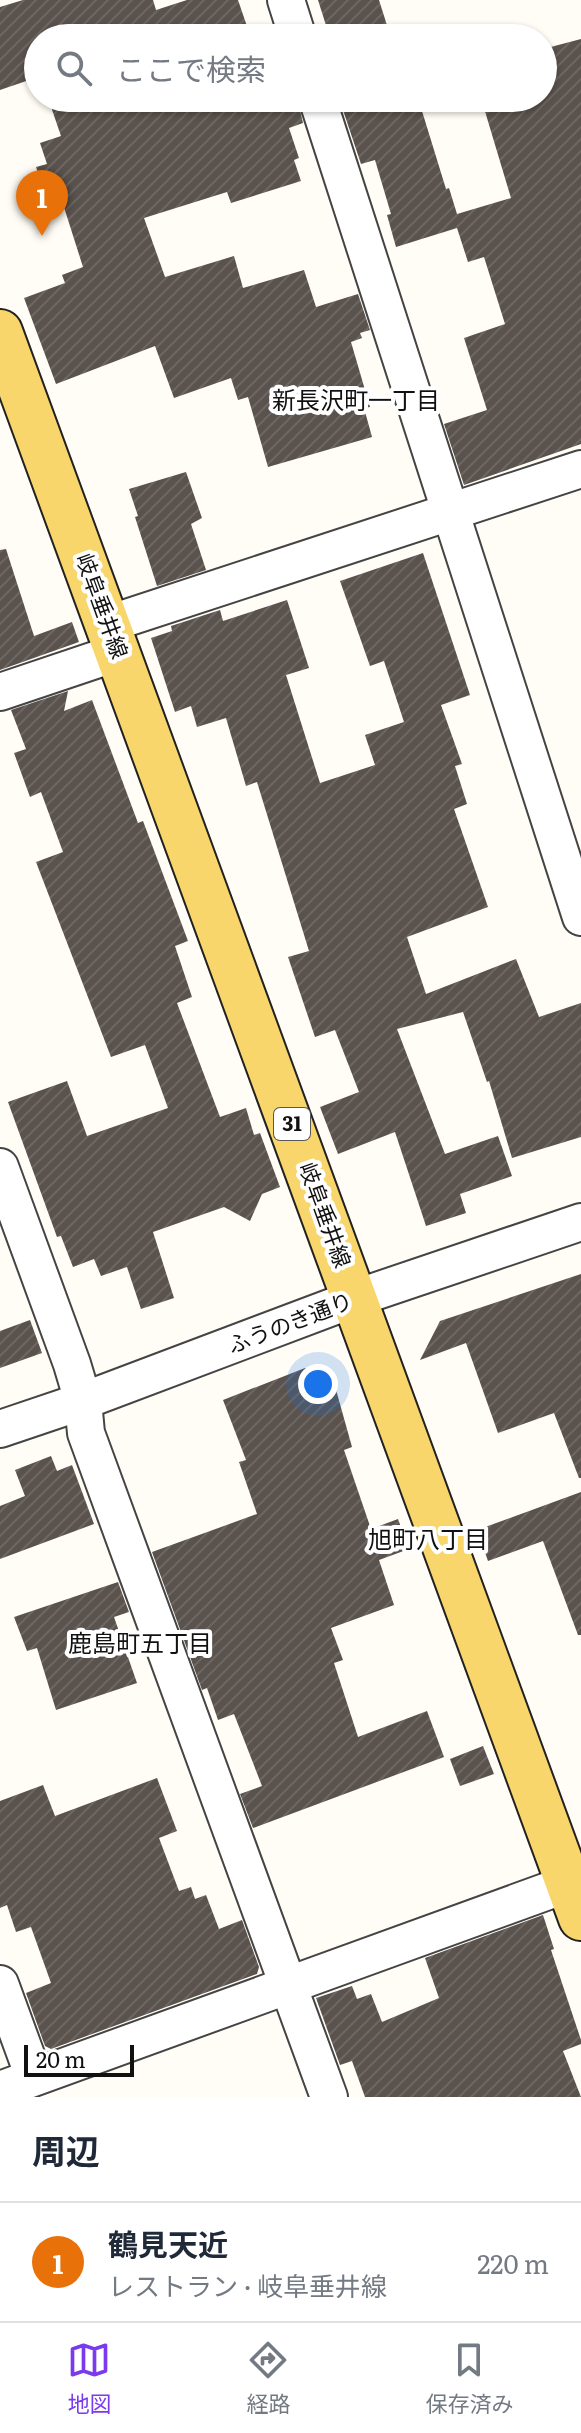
<!DOCTYPE html>
<html lang="ja">
<meta charset="utf-8">
<style>
:root{--surface:#fff;--page:#f2f2f3;--text:#1f2937;--muted:#747a83;--line:#e0e1e3;--accent:#7c3aed}
body{margin:0;font-family:Literata,"Noto Sans JP",serif;background:var(--page);color:var(--text)}
.scale{position:absolute;left:24px;bottom:20px;width:110px;box-sizing:border-box;padding-left:8px;border:4px solid #111;border-top:0;font-size:22px;line-height:28px;white-space:nowrap;color:#111;-webkit-text-stroke:6px #fff;paint-order:stroke}
.you{position:absolute;left:318px;top:1384px;width:28px;height:28px;margin:-20px;border:6px solid #fff;border-radius:50%;background:#1a73e8;box-shadow:0 0 0 12px #1a73e833}
.badge{display:grid;place-items:center;width:52px;height:52px;border-radius:50%;background:var(--accent);color:#fff;font-size:26px;font-weight:700}
.pin{position:absolute;translate:-50% -66px;filter:drop-shadow(0 2px 4px #0008)}
.pin::after{content:'';position:absolute;top:42px;width:28px;height:24px;background:inherit;clip-path:polygon(0 0,100% 0,50% 100%)}
.list{margin:0;padding:0;list-style:none}
h2{display:flex;justify-content:space-between;align-items:center;height:104px;margin:0;padding:0 32px;font-size:34px}
h2 small{font-size:26px;font-weight:400;color:var(--muted)}
.list li{display:grid;grid-template-columns:52px 1fr auto;gap:24px;align-items:center;box-sizing:border-box;height:120px;padding:0 32px;border-top:2px solid var(--line)}
.list b{display:block;font-size:30px;white-space:nowrap}
.list p{margin:0;font-size:26px;white-space:nowrap;color:var(--muted)}
.list em{font-size:26px;font-style:normal;color:var(--muted)}
.icon{flex:none;width:44px;height:44px;fill:none;stroke:currentColor;stroke-width:2;stroke-linecap:round;stroke-linejoin:round}
.map{position:relative;flex:none;width:581px;height:2097px;overflow:hidden}
.search{position:absolute;background:var(--surface);box-shadow:0 2px 6px #0004;left:24px;right:24px;top:24px;height:88px;display:flex;align-items:center;gap:20px;box-sizing:border-box;padding:0 28px;border-radius:44px;color:var(--muted);font-size:30px}
.sheet{height:224px;background:var(--surface)}
nav{display:flex;justify-content:space-around;align-items:center;box-sizing:border-box;height:112px;border-top:2px solid var(--line);background:var(--surface);font-size:22px;color:var(--muted)}
nav a{display:grid;justify-items:center;gap:4px}
nav .on{color:var(--accent)}
.map>svg:first-child{display:block}
.building{fill:url(#building-hatch)}
.lines{fill:none;stroke-linecap:round;stroke-linejoin:round}
.minor-casing{stroke:#444;stroke-width:40}
.major-casing{stroke:#222;stroke-width:48}
.minor{stroke:#fff;stroke-width:36}
.major{stroke:#f9d66b;stroke-width:44}
.labels{text-anchor:middle;stroke-width:8;stroke-linejoin:round;paint-order:stroke}
.shield{fill:#fff;stroke:#585858;stroke-width:2}
.shield-label{font-size:20px;font-weight:bold;fill:#111}
.street-label{font-size:22px;fill:#111;stroke:#fff}
.neighbourhood-label{font-size:24px;fill:#111;stroke:#fff}
</style>
<div class="map">
<svg width="581" height="2097" viewBox="0 0 581 2097">
<defs>
<pattern id="building-hatch" width="6" height="6" patternUnits="userSpaceOnUse" patternTransform="scale(2)"><rect width="6" height="6" fill="#5a524d"/><path d="M-1 1l2-2M0 6l6-6M5 7l2-2" fill="none" stroke="#6d6662"/></pattern>
</defs>
<rect width="100%" height="100%" fill="#fffdf5"/>
<g class="building">
<path d="M23,0H153L156,10L187,0H238L251,38H38V77L0,90V7Z"/>
<path d="M318,0H379L391,38H330Z"/>
<path d="M581,39V444L464,485L444,424L487,410L464,338L505,324L484,257L468,262L457,228L396,247L387,215L391,214L375,160L361,164L339,98H418L446,189L449,188L457,214L511,198L481,98H543V49Z"/>
<path d="M48,98H297L303,123L289,128L299,158L294,160L301,181L231,203L227,192L144,218L165,277L234,256L243,288L304,270L316,307L358,294L370,330L360,333L362,338L351,342L370,407L364,408L372,437L268,467L248,397L238,400L231,378L174,398L155,346L56,384L24,298L65,283L62,275L83,267L62,201L48,205L36,167L47,164L40,143L61,136Z"/>
<path d="M186,472L202,518L191,524L206,570L157,586L135,517L138,516L129,489Z"/>
<path d="M6,549L34,636L72,622L79,642L0,670V550Z"/>
<path d="M423,553L470,695L441,705L462,764L455,766L467,804L454,809L488,907L407,937L426,994L516,959L539,1017L581,1003V1137L512,1158L489,1081L487,1082L463,1012L397,1029L445,1154L498,1136L512,1176L460,1194L466,1213L426,1226L395,1132L338,1154L320,1107L359,1092L335,1030L315,1037L288,957L309,951L257,782L246,786L226,718L197,727L191,706L175,712L151,638L172,631L171,626L220,610L223,621L287,600L309,668L286,675L320,783L375,765L365,735L404,722L384,661L370,666L340,581Z"/>
<path d="M68,691L64,711L92,700L138,823L143,821L188,941L175,946L192,997L177,1003L220,1117L246,1108L254,1135L260,1133L280,1187L262,1194L250,1221L224,1207L153,1232L174,1298L141,1309L127,1267L101,1276L94,1259L73,1267L61,1236L57,1237L8,1102L67,1081L87,1136L168,1108L145,1045L111,1057L36,862L63,852L41,792L30,797L14,753L26,749L11,710Z"/>
<path d="M581,1274V1478H579L554,1413L498,1433L466,1343L420,1360L440,1321Z"/>
<path d="M30,1320L42,1353L0,1368V1331Z"/>
<path d="M305,1368L333,1379L352,1447L344,1450L371,1529L398,1519L409,1549L379,1560L394,1605L331,1628L343,1660L334,1663L358,1737L427,1711L444,1757L253,1828L240,1794L262,1786L234,1714L218,1720L207,1688L202,1690L152,1552L257,1514L239,1462L246,1460L223,1400Z"/>
<path d="M51,1456L57,1471L72,1465L94,1524L0,1559V1506L25,1496L15,1470Z"/>
<path d="M581,1492V1635H578L543,1541L488,1561L477,1530Z"/>
<path d="M118,1582L129,1612L114,1617L137,1683L56,1710L37,1648L27,1651L14,1617Z"/>
<path d="M483,1746L494,1774L460,1786L450,1759Z"/>
<path d="M157,1778L177,1831L159,1838L179,1891L191,1887L195,1899L206,1895L219,1929L242,1920L259,1967L257,1974L51,2049L45,2046L26,1993L51,1983L31,1927L16,1932L7,1905L0,1908V1801L43,1785L55,1816Z"/>
<path d="M543,1915L554,1949L551,1950L581,2040V2044L563,2051L581,2097H365L352,2061L340,2065L316,1998L352,1986L357,1999L371,1994L382,2022L439,1998L425,1958Z"/>
</g>
<g class="lines">
<defs>
<g id="minor">
<path d="M286,0L298,38"/>
<path d="M317,98L581,917"/>
<path d="M108,624L581,469"/>
<path d="M0,692L119,652"/>
<path d="M0,1167L72,1364L83,1401L86,1433L329,2097"/>
<path d="M0,1429L83,1401L356,1298L581,1222"/>
<path d="M0,1984L34,2077"/>
<path d="M0,2090L581,1879"/>
</g>
<path id="major" d="M0,332L581,1918"/>
</defs>
<use href="#minor" class="minor-casing"/>
<use href="#major" class="major-casing"/>
<use href="#minor" class="minor"/>
<use href="#major" class="major"/>
</g>
<g class="labels">
<rect class="shield" x="274" y="1108" width="36" height="32" rx="6"/>
<g class="shield-label">
<text x="292" y="1131">31</text>
</g>
<g class="street-label">
<text transform="translate(102 606) rotate(70)" y="8">岐阜垂井線</text>
<text transform="translate(325 1215) rotate(70)" y="8">岐阜垂井線</text>
<text transform="translate(290 1323) rotate(-21)" y="8">ふうのき通り</text>
</g>
<g class="neighbourhood-label">
<text x="356" y="409">新長沢町一丁目</text>
<text x="428" y="1548">旭町八丁目</text>
<text x="140" y="1652">鹿島町五丁目</text>
</g>
</g>
</svg>
<div class="scale">20 m</div>
<div class="you"></div>
<div class="pin badge" style="left:42px;top:236px;background:#e8710a">1</div>
<div class="search"><svg class="icon" aria-label="search" viewBox="0 0 24 24"><circle cx="10" cy="10" r="6"/><path d="M15 15l6 6"/></svg>ここで検索</div>
</div>
<section class="sheet">
<h2>周辺<small></small></h2>
<ul class="list">
<li><span class="badge" style="background:#e8710a">1</span><div><b>鶴見天近</b><p>レストラン · 岐阜垂井線</p></div><em>220 m</em></li>
</ul>
</section>
<nav>
<a class="on"><svg class="icon" aria-label="map" viewBox="0 0 24 24"><path d="M3 6l6-2 6 2 6-2v14l-6 2-6-2-6 2zM9 4v14M15 6v14"/></svg>地図</a>
<a><svg class="icon" aria-label="directions" viewBox="0 0 24 24"><path d="M12 3l9 9-9 9-9-9zM9 14v-3h6M13 9l2 2-2 2"/></svg>経路</a>
<a><svg class="icon" aria-label="saved" viewBox="0 0 24 24"><path d="M7 4h10v16l-5-4-5 4z"/></svg>保存済み</a>
</nav>
